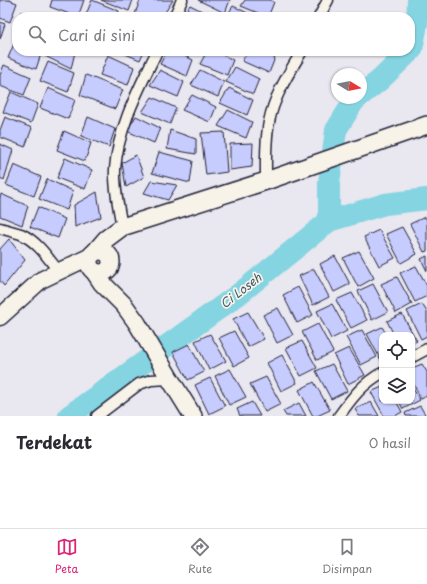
<!DOCTYPE html>
<html lang="id">
<style>
:root{--surface:#fff;--page:#f2f2f3;--text:#2b2b33;--muted:#7c7c81;--line:#e1e1e2;--accent:#db2777}
body{margin:0;font-family:"Playpen Sans",sans-serif;background:var(--page);color:var(--text)}
.controls{position:absolute;right:12px;bottom:12px;display:grid;overflow:hidden;border-radius:8px;box-shadow:0 1px 3px #0004}
.controls button{width:36px;height:36px;display:grid;place-items:center;padding:0;border:0;border-bottom:1px solid var(--line);background:var(--surface);color:var(--text);font:20px sans-serif}
.compass{position:absolute;left:331px;top:68px;width:36px;height:36px;border-radius:50%;background:var(--surface);box-shadow:0 1px 3px #0004;rotate:100deg}
.list{margin:0;padding:0;list-style:none}
h2{display:flex;justify-content:space-between;align-items:center;height:52px;margin:0;padding:0 16px;font-size:17px}
h2 small{font-size:13px;font-weight:400;color:var(--muted)}
.icon{flex:none;width:22px;height:22px;fill:none;stroke:currentColor;stroke-width:2;stroke-linecap:round;stroke-linejoin:round}
.map{position:relative;flex:none;width:427px;height:416px;overflow:hidden}
.search{position:absolute;background:var(--surface);box-shadow:0 1px 3px #0004;left:12px;right:12px;top:12px;height:44px;display:flex;align-items:center;gap:10px;box-sizing:border-box;padding:0 14px;border-radius:16px;color:var(--muted);font-size:15px}
.sheet{height:112px;background:var(--surface)}
nav{display:flex;justify-content:space-around;align-items:center;box-sizing:border-box;height:56px;border-top:1px solid var(--line);background:var(--surface);font-size:11px;color:var(--muted)}
nav a{display:grid;justify-items:center;gap:2px}
nav .on{color:var(--accent)}
.map>svg:first-child{display:block}
.lines{fill:none;stroke-linecap:round;stroke-linejoin:round}
.river{stroke:#85d4e1;stroke-width:22}
.building{fill:#c7ccfe;stroke:#22223b}
.minor-casing{stroke:#22223b;stroke-width:13}
.primary-casing{stroke:#22223b;stroke-width:19}
.trunk-casing{stroke:#22223b;stroke-width:20}
.minor{stroke:#f7f3e8;stroke-width:10}
.primary{stroke:#f7f3e8;stroke-width:16}
.trunk{stroke:#f7f3e8;stroke-width:17}
.labels{text-anchor:middle;stroke-width:3.5;stroke-linejoin:round;paint-order:stroke}
.water-label{font-size:12px;font-style:italic;fill:#40576d;stroke:#f7f3e8}
</style>
<div class="map">
<svg width="427" height="416" viewBox="0 0 427 416">
<rect width="100%" height="100%" fill="#e9e7ef"/>
<filter id="ink" filterUnits="userSpaceOnUse"><feTurbulence type="fractalNoise" baseFrequency=".025" numOctaves="2"/><feDisplacementMap in="SourceGraphic" scale="8" xChannelSelector="R" yChannelSelector="G"/><feConvolveMatrix kernelMatrix="1 2 1 2 8 2 1 2 1" color-interpolation-filters="sRGB"/></filter>
<g filter="url(#ink)">
<g class="lines">
<g class="river">
<path d="M410,51L412,49L417,24L418,0"/>
<path d="M361,95L380,80L410,51"/>
<path d="M329,221V183L336,130L354,101L358,98"/>
<path d="M69,416L239,294L329,221L385,204L427,199"/>
</g>
</g>
<g class="building">
<path d="M0,0H9L17,3L10,22L0,18Z"/>
<path d="M52,0H84L78,17L50,7Z"/>
<path d="M92,0L119,11L117,17H85Z"/>
<path d="M101,0H133L129,11Z"/>
<path d="M140,0H173L162,17H134Z"/>
<path d="M198,0H230L225,13Z"/>
<path d="M245,0H270L274,2L268,17L241,6Z"/>
<path d="M190,5L214,17H182Z"/>
<path d="M233,6L256,17H226Z"/>
<path d="M21,12L32,17H19Z"/>
<path d="M0,22L5,24L0,39Z"/>
<path d="M16,39L17,40V51H42L36,69L8,58Z"/>
<path d="M47,51L75,52L71,69L45,56Z"/>
<path d="M118,51H144L140,60Z"/>
<path d="M167,51H175L193,60L187,76L160,64Z"/>
<path d="M207,51H215L233,60L227,75L200,64Z"/>
<path d="M248,51H262L275,58L269,73L242,61Z"/>
<path d="M108,55L134,67L128,85L100,75Z"/>
<path d="M48,62L74,73L68,92L40,81Z"/>
<path d="M4,65L31,77L24,95L0,86V75Z"/>
<path d="M235,67L259,79L253,94L226,82Z"/>
<path d="M160,70L184,82L178,97L150,85Z"/>
<path d="M200,70L224,82L218,97L191,85Z"/>
<path d="M86,75L123,90L115,109L80,95Z"/>
<path d="M48,88L75,100L68,119L40,108Z"/>
<path d="M229,88L253,100L247,115L220,103Z"/>
<path d="M11,92L38,104L31,123L3,112Z"/>
<path d="M192,95L216,107L210,122L182,110Z"/>
<path d="M152,97L176,108L170,124L142,112Z"/>
<path d="M228,110L252,122L246,138L218,126Z"/>
<path d="M136,116L160,128L154,143L127,131Z"/>
<path d="M5,117L32,128L25,147L0,137V130Z"/>
<path d="M88,117L115,129L109,147L81,136Z"/>
<path d="M170,130L196,139V154L167,149Z"/>
<path d="M64,131L91,143L85,161L57,150Z"/>
<path d="M224,132L227,172L206,175L201,133Z"/>
<path d="M253,143L252,167L230,170V144Z"/>
<path d="M0,144L13,150L4,180L0,178Z"/>
<path d="M159,152L193,161L190,183L152,173Z"/>
<path d="M136,155L144,177L126,187L122,163Z"/>
<path d="M65,158L92,170L85,189L57,178Z"/>
<path d="M14,165L41,177L34,196L6,185Z"/>
<path d="M47,179L73,191L67,210L39,199Z"/>
<path d="M151,181L177,185L168,200L144,193Z"/>
<path d="M97,192L101,217L75,227L74,205Z"/>
<path d="M1,194L28,206L22,225L0,216V198Z"/>
<path d="M38,207L65,219L58,238L30,227Z"/>
<path d="M425,217L427,220V251L424,252L410,224Z"/>
<path d="M402,227L417,254L401,263L386,234Z"/>
<path d="M379,230L395,258L379,266L364,237Z"/>
<path d="M9,239L25,260L4,286L0,281V249Z"/>
<path d="M359,251L374,278L358,287L343,258Z"/>
<path d="M335,256L350,284L334,292L320,264Z"/>
<path d="M427,256V271L421,259Z"/>
<path d="M416,266L427,286V296L415,302L400,273Z"/>
<path d="M314,269L329,297L313,305L299,276Z"/>
<path d="M397,277L412,304L396,313L381,284Z"/>
<path d="M373,284L388,312L372,320L358,291Z"/>
<path d="M298,287L313,315L297,323L283,295Z"/>
<path d="M352,293L367,320L351,328L336,300Z"/>
<path d="M332,304L347,331L331,339L317,311Z"/>
<path d="M422,304L427,312V336L421,339L407,311Z"/>
<path d="M278,308L293,335L277,343L263,315Z"/>
<path d="M248,312L264,339L248,347L233,319Z"/>
<path d="M402,314L417,341L412,344V335H394L387,321Z"/>
<path d="M318,324L333,352L317,360L302,332Z"/>
<path d="M382,327L387,335H382V362L367,334Z"/>
<path d="M362,330L377,357L361,365L346,337Z"/>
<path d="M234,331L249,358L234,366L219,338Z"/>
<path d="M210,334L226,361L209,370L195,341Z"/>
<path d="M302,341L317,368L301,376L286,348Z"/>
<path d="M189,344L204,372L188,380L173,352Z"/>
<path d="M349,348L365,375L348,384L334,355Z"/>
<path d="M282,355L297,383L281,391L267,363Z"/>
<path d="M332,364L347,391L331,399L316,371Z"/>
<path d="M422,364L427,372V396L421,399L412,381V368Z"/>
<path d="M230,369L246,397L229,405L215,376Z"/>
<path d="M266,377L281,404L265,412L250,384Z"/>
<path d="M210,378L225,406L209,414L195,385Z"/>
<path d="M314,382L330,410L317,416H313L299,390Z"/>
<path d="M382,387V401H396L402,412L395,416H384L371,392Z"/>
<path d="M412,387L420,400L403,409L399,401H412Z"/>
<path d="M252,402L260,416H240L237,409Z"/>
<path d="M371,402L379,416H359L355,409Z"/>
<path d="M299,403L306,416H286L283,411Z"/>
<path d="M420,406L426,416H406L405,413Z"/>
</g>
<g class="lines">
<defs>
<g id="minor">
<path d="M174,17L182,0"/>
<path d="M319,17L328,0"/>
<path d="M266,181C266,161 265,141 269,122C274,96 289,73 302,51"/>
<path d="M122,227C119,209 114,189 115,169C118,127 139,89 157,51"/>
<path d="M0,228C7,230 14,232 21,234C38,242 48,258 59,272"/>
<path d="M412,357L427,349"/>
<path d="M97,416L139,384L151,380L170,379"/>
<path d="M339,416C351,399 363,383 382,373"/>
</g>
<path id="primary" d="M0,317L41,280L91,256"/>
<g id="trunk">
<circle cx="100" cy="262" r="11"/>
<path d="M94,253L106,239L122,227L266,181L427,125"/>
<path d="M94,271L102,283L124,305L137,323L170,379L193,416"/>
</g>
</defs>
<use href="#minor" class="minor-casing"/>
<use href="#primary" class="primary-casing"/>
<use href="#trunk" class="trunk-casing"/>
<use href="#minor" class="minor"/>
<use href="#primary" class="primary"/>
<use href="#trunk" class="trunk"/>
</g>
</g>
<g class="labels">
<g class="water-label">
<text transform="translate(241 291) rotate(-38)" y="4">Ci Loseh</text>
</g>
</g>
</svg>
<div class="controls">
<button><svg class="icon" aria-label="locate" viewBox="0 0 24 24"><circle cx="12" cy="12" r="6"/><path d="M12 2v4M12 18v4M2 12h4M18 12h4"/></svg></button>
<button><svg class="icon" aria-label="layers" viewBox="0 0 24 24"><path d="M12 4l9 5-9 5-9-5zM3 14l9 5 9-5"/></svg></button>
</div>
<svg class="compass" viewBox="-18 -18 36 36"><path d="M0-13l5 13h-10z" fill="#e53935"/><path d="M0 13l5-13h-10z" fill="#7c7c81"/></svg>
<div class="search"><svg class="icon" aria-label="search" viewBox="0 0 24 24"><circle cx="10" cy="10" r="6"/><path d="M15 15l6 6"/></svg>Cari di sini</div>
</div>
<section class="sheet">
<h2>Terdekat<small>0 hasil</small></h2>
<ul class="list">
</ul>
</section>
<nav>
<a class="on"><svg class="icon" aria-label="map" viewBox="0 0 24 24"><path d="M3 6l6-2 6 2 6-2v14l-6 2-6-2-6 2zM9 4v14M15 6v14"/></svg>Peta</a>
<a><svg class="icon" aria-label="directions" viewBox="0 0 24 24"><path d="M12 3l9 9-9 9-9-9zM9 14v-3h6M13 9l2 2-2 2"/></svg>Rute</a>
<a><svg class="icon" aria-label="saved" viewBox="0 0 24 24"><path d="M7 4h10v16l-5-4-5 4z"/></svg>Disimpan</a>
</nav>
